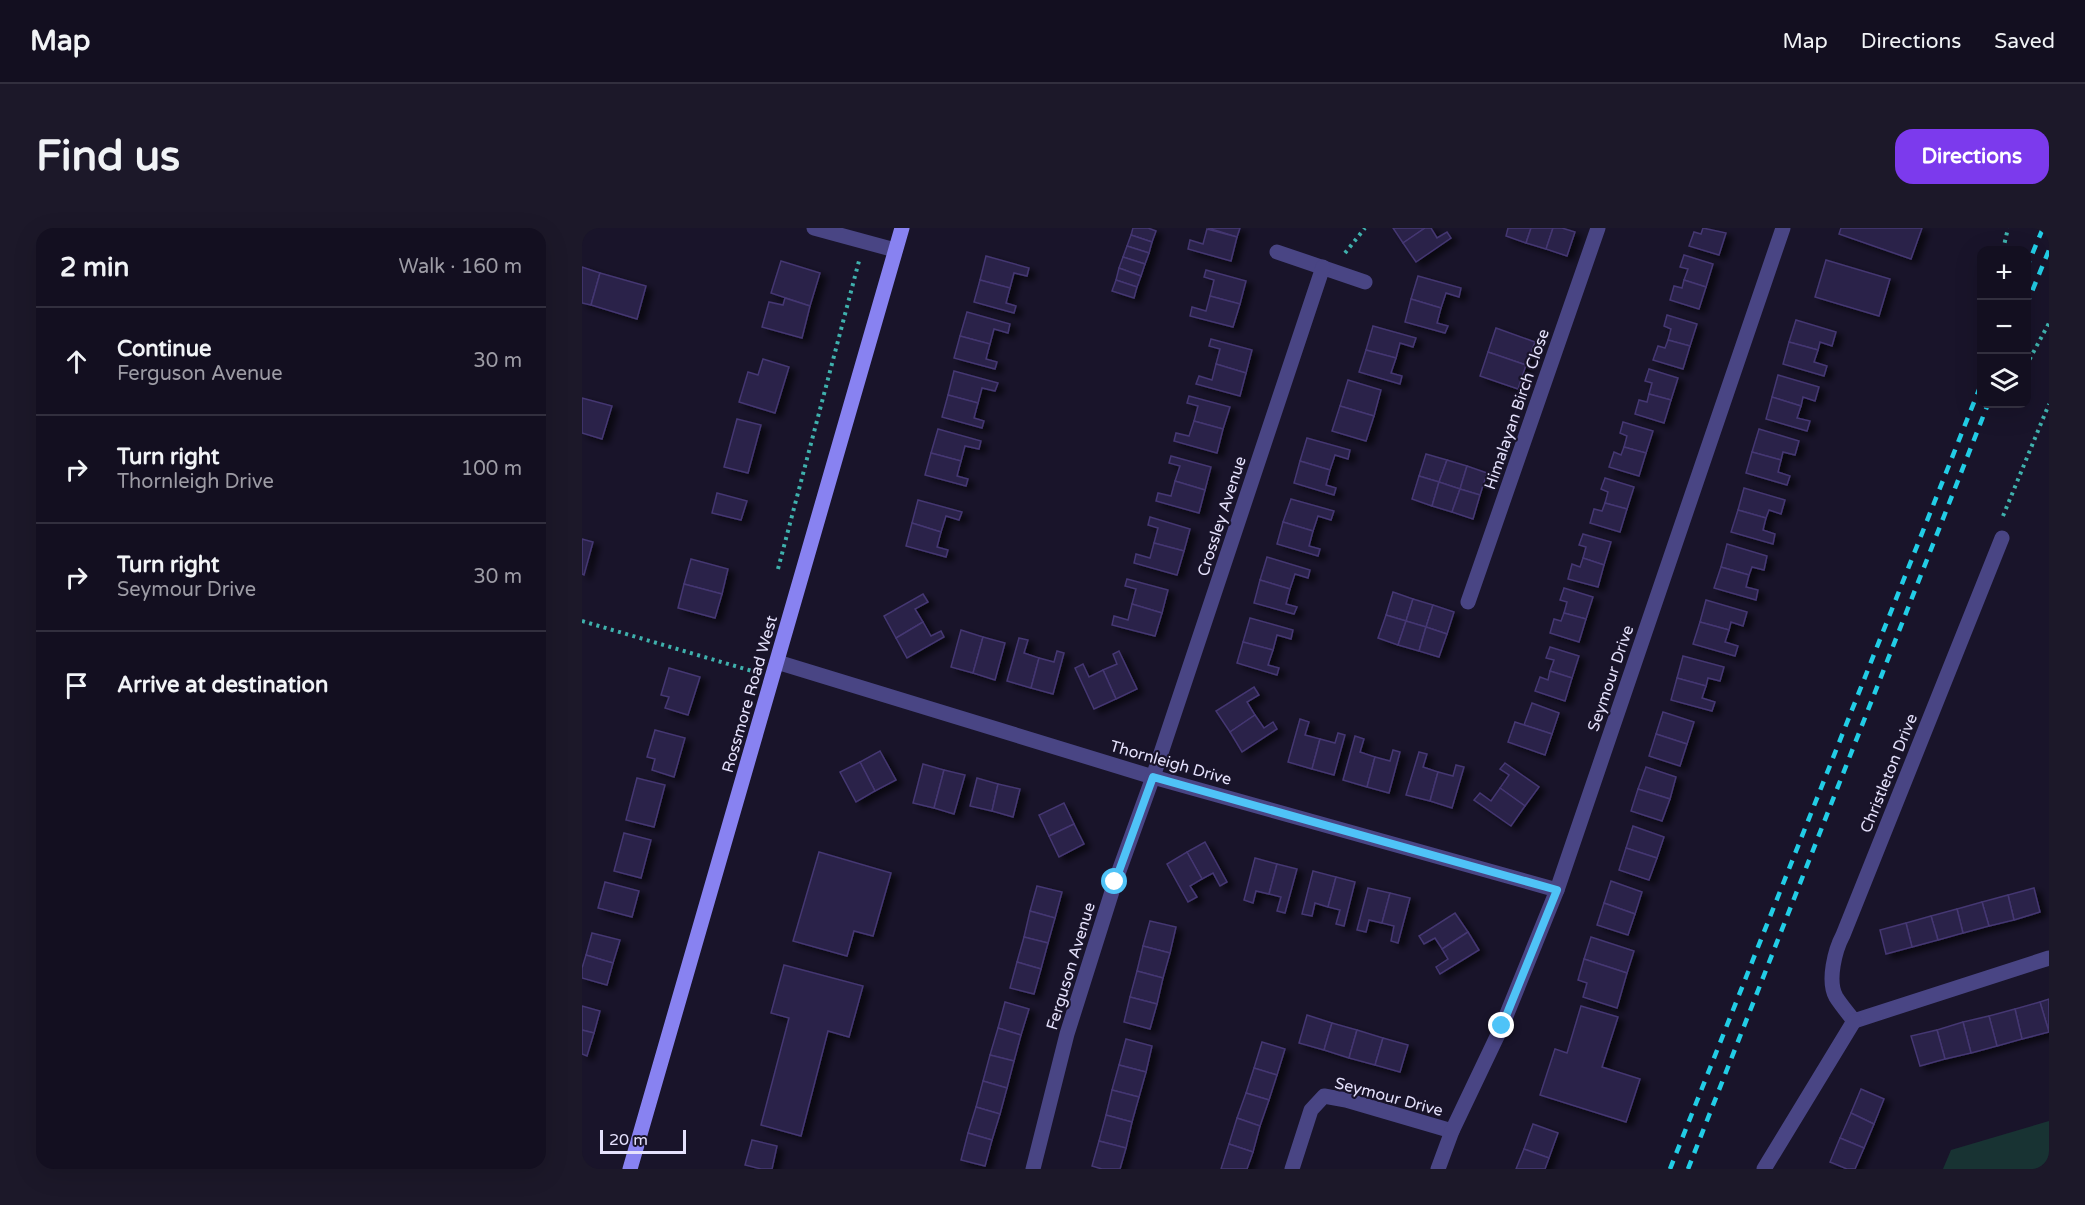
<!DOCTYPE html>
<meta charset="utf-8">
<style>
:root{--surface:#130f20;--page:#1c1829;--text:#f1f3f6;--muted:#9d9ca5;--line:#322f3e;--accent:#7c3aed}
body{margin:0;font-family:"Varela Round",sans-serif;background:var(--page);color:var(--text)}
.controls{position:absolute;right:18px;top:18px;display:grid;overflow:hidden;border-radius:12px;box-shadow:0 6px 24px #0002}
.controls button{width:54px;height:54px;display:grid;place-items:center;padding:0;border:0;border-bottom:2px solid var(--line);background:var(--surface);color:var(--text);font:30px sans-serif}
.scale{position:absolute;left:18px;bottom:15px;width:86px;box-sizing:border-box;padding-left:6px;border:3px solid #e5e1fc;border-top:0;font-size:16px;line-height:21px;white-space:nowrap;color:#e5e1fc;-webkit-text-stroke:4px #19142a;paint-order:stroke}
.stop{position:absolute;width:18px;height:18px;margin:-14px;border:4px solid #4fc3f7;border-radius:50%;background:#fff}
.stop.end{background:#4fc3f7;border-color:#fff;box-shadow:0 2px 6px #0008}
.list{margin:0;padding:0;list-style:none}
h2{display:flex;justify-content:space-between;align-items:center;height:78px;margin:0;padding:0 24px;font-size:26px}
h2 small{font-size:20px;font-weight:400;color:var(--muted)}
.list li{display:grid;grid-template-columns:39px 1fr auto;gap:18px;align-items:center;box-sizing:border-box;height:108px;padding:0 24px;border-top:2px solid var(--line)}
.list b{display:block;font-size:22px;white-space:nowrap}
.list p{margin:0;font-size:20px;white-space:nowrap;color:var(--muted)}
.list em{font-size:20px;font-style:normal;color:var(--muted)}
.icon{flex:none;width:33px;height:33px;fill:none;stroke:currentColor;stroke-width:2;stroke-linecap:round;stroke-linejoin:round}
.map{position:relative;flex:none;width:1467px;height:941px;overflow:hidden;border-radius:18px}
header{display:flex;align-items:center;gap:36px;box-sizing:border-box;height:84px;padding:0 30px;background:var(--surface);border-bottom:2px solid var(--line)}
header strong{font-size:28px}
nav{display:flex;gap:33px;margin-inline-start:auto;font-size:21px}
.intro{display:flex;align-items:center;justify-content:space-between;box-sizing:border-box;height:144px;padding:0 36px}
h1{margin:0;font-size:42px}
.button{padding:15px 27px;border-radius:18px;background:var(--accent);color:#fff;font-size:21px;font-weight:700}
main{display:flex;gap:36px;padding:0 36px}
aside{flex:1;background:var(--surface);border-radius:18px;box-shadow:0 6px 24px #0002}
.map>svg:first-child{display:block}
.green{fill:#183333}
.building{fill:#2b2249;stroke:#443772;stroke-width:1.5;filter:url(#shadow)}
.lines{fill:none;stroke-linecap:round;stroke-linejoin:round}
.path{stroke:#3fb1ad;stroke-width:4;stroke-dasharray:3 4.5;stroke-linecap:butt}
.lane{stroke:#494584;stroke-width:15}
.street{stroke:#494584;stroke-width:15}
.secondary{stroke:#8882f1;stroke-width:15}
.rail{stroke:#22cde6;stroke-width:4.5;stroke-dasharray:9 8;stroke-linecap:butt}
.route{stroke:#4fc3f7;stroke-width:8}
.labels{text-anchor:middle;stroke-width:4.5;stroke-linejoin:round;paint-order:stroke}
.street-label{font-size:16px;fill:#e5e1fc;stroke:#19142a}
</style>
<header>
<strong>Map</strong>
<nav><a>Map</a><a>Directions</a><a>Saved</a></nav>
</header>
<div class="intro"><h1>Find us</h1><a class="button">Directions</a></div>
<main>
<aside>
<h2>2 min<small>Walk · 160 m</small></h2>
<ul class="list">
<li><svg class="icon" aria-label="ahead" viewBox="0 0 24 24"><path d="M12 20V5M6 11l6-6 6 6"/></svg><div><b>Continue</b><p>Ferguson Avenue</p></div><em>30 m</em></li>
<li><svg class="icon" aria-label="right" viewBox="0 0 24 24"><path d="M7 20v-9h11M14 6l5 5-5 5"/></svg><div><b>Turn right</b><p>Thornleigh Drive</p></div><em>100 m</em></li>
<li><svg class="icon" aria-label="right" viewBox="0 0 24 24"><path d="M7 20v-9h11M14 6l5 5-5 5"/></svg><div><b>Turn right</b><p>Seymour Drive</p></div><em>30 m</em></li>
<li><svg class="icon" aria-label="arrive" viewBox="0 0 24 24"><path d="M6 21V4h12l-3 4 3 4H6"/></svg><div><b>Arrive at destination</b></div></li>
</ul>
</aside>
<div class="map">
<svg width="1467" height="941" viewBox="0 0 1467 941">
<defs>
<filter id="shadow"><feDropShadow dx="6" dy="4" stdDeviation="3" flood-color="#0009"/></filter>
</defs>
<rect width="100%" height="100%" fill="#19142a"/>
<path class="green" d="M1467,893V941H1361L1369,922Z"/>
<g class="building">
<path d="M551,0H566L574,3L570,14L549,7Z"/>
<path d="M626,0H658L655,9Z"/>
<path d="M811,0H843L821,15Z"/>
<path d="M843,0H849L855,10L865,4L869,10L834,34L821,15Z"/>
<path d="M926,0H949L944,15L924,8Z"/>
<path d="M949,0H971L964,21L944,15Z"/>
<path d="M971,0H980L993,4L985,28L964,21Z"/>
<path d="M1121,0L1144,5L1137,27L1107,18L1112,4L1119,6Z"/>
<path d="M1259,0H1340L1329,31L1257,6Z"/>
<path d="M625,1L655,9L649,33L606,21L608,12L621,16Z"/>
<path d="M549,7L570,14L567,25L545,18Z"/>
<path d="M545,18L567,25L563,36L541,29Z"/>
<path d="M1102,27L1131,36L1124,59L1102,52L1106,41L1098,39Z"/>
<path d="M404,28L447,40L445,48L432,45L428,60L398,52Z"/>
<path d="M541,29L563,36L559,48L537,40Z"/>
<path d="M1244,32L1308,51L1297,88L1233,69Z"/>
<path d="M199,33L238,45L228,78L189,65Z"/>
<path d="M0,39L18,45L9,77L0,75Z"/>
<path d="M537,40L559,48L555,59L534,52Z"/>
<path d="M624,42L664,53L658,76L628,68L632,52L622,49Z"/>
<path d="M18,45L64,58L55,91L9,77Z"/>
<path d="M836,48L879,60L877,69L864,65L859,80L829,71Z"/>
<path d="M398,52L428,60L424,75L434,78L432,85L392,74Z"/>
<path d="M534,52L555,59L552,70L530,63Z"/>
<path d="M1102,52L1124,59L1117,81L1088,72L1092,58L1100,60Z"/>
<path d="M628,68L658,76L651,99L608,88L610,79L624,83Z"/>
<path d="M203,70L228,78L220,110L180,99L187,74L201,77Z"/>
<path d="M829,71L859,80L855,95L866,98L863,105L823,94Z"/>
<path d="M385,84L428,96L426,105L412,101L408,116L378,108Z"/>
<path d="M1085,87L1115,96L1108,118L1086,112L1089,101L1082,98Z"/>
<path d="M1214,92L1254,104L1250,118L1238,114L1236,122L1207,114Z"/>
<path d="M791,98L834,110L831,119L818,115L814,130L784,122Z"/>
<path d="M914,100L953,114L944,137L906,124Z"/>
<path d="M378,108L408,116L404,131L415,134L413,141L372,130Z"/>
<path d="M629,111L670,122L664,145L634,136L638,121L627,118Z"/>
<path d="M1086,112L1108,118L1101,141L1071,132L1076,118L1083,120Z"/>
<path d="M1207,114L1236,122L1232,134L1245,138L1242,148L1201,136Z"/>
<path d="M784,122L814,130L809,145L820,148L818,156L777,144Z"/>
<path d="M906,124L944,137L936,161L898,148Z"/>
<path d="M181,131L207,139L193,185L157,174L166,144L176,147Z"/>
<path d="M634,136L664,145L658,168L614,156L617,148L630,152Z"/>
<path d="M1067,141L1096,150L1089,172L1067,166L1070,155L1063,153Z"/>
<path d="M372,143L416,155L413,163L400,160L396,175L366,167Z"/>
<path d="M1196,147L1237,159L1233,173L1221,169L1219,178L1190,169Z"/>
<path d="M766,152L799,162L792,188L758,178Z"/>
<path d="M1067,166L1089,172L1082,195L1053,186L1057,172L1065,174Z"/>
<path d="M366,167L396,175L392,190L402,193L400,200L360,189Z"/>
<path d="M607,168L648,179L641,201L612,193L616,178L605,175Z"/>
<path d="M1190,169L1219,178L1215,190L1228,193L1225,203L1184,191Z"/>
<path d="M0,170L30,178L20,211L0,205Z"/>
<path d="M758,178L792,188L784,213L750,203Z"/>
<path d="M155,191L179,197L166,245L142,239Z"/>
<path d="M612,193L641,201L635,225L592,213L594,205L607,208Z"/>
<path d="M1041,194L1071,203L1064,225L1042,219L1045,208L1038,205Z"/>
<path d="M356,201L399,213L397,221L383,218L379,233L349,225Z"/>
<path d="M1177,201L1217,213L1213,227L1201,224L1199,232L1170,224Z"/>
<path d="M725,210L768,222L766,231L753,227L748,242L718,233Z"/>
<path d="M1042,219L1064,225L1057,248L1027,239L1032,224L1039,227Z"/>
<path d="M1170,224L1199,232L1196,244L1208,248L1205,257L1164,245Z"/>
<path d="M349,225L379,233L375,248L386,251L384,258L343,247Z"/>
<path d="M844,226L865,232L857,254L837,248Z"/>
<path d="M589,228L629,239L623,262L593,253L598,238L587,235Z"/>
<path d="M865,232L885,238L878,261L857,254Z"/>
<path d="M718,233L748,242L744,257L754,260L752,267L712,255Z"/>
<path d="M885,238L905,245L898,267L878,261Z"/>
<path d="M837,248L857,254L850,278L830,271Z"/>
<path d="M1023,250L1052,259L1045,281L1023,275L1026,264L1019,261Z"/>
<path d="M593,253L623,262L617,285L574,273L576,265L589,268Z"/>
<path d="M857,254L878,261L870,284L850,278Z"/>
<path d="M1162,260L1203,272L1199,286L1187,282L1184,290L1156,282Z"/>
<path d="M878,261L898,267L891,291L870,284Z"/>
<path d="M135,265L165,273L159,292L130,285Z"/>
<path d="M709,271L752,283L749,292L736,288L731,303L701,294Z"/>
<path d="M336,272L380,284L377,292L364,288L359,304L330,295Z"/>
<path d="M1023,275L1045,281L1038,304L1008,295L1012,281L1020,283Z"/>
<path d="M1156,282L1184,290L1181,302L1193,306L1191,316L1149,304Z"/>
<path d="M568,289L608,301L602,323L572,315L576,300L566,297Z"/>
<path d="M701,294L731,303L727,318L738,321L736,328L695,316Z"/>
<path d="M330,295L359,304L355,319L366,322L364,329L324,318Z"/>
<path d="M1001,306L1029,314L1022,337L1001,330L1004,319L997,317Z"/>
<path d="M0,311L11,314L2,347L0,346Z"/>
<path d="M572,315L602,323L595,347L552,335L554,326L568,330Z"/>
<path d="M1145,316L1185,328L1182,342L1170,339L1167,347L1139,339Z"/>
<path d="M685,329L728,342L726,350L713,346L708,361L678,352Z"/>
<path d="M1001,330L1022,337L1016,359L986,351L990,336L998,339Z"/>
<path d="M109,331L146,341L140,366L102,356Z"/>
<path d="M1139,339L1167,347L1164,359L1176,362L1174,372L1132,360Z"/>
<path d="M545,351L586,362L580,385L550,376L554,361L543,358Z"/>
<path d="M678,352L708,361L704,376L715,379L712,386L672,375Z"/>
<path d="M102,356L140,366L133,390L96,380Z"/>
<path d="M982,360L1011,369L1004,391L982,385L985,374L978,372Z"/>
<path d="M811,364L831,371L824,393L804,387Z"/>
<path d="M341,366L346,374L333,381L341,394L314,410L302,388Z"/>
<path d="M831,371L851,377L844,399L824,393Z"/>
<path d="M1124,372L1165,384L1161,398L1149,394L1147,402L1118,394Z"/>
<path d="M550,376L580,385L573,408L530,397L532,388L546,392Z"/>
<path d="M851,377L872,384L865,406L844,399Z"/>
<path d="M982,385L1004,391L997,414L968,405L972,391L979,393Z"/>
<path d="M804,387L824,393L816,417L796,410Z"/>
<path d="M668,390L711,402L709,411L695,407L691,422L661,414Z"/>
<path d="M824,393L844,399L837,423L816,417Z"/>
<path d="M341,394L349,408L359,403L362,409L325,430L314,410Z"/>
<path d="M1118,394L1147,402L1143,414L1156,418L1153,428L1111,416Z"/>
<path d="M844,399L865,406L857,429L837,423Z"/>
<path d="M379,402L401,409L391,445L369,439Z"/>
<path d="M401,409L423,415L413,452L391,445Z"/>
<path d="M437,410L446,412L442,425L457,430L449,460L425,453Z"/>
<path d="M661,414L691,422L686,437L697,440L695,447L655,435Z"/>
<path d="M968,419L997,428L990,450L968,443L972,432L964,430Z"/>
<path d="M475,423L482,425L471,466L449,460L457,430L472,434Z"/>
<path d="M537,423L555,461L534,471L521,442L535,436L531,426Z"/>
<path d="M1101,428L1142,439L1138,453L1126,450L1124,458L1095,450Z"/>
<path d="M501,436L507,449L521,442L534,471L512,481L493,440Z"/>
<path d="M87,440L118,449L106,487L83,480L87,469L79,467Z"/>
<path d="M968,443L990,450L983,473L953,463L958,449L966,452Z"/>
<path d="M1095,450L1124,458L1120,470L1133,474L1130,483L1089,472Z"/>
<path d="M672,459L677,467L665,474L673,487L648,504L634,483Z"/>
<path d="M950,475L977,485L970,506L942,497Z"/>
<path d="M1081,484L1112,494L1105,516L1074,506Z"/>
<path d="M673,487L682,500L691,494L695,501L660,524L648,504Z"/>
<path d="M718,491L727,494L723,507L738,511L730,541L706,534Z"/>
<path d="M933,494L970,506L963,527L926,514Z"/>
<path d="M73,502L103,510L92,549L70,542L73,531L65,529Z"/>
<path d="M756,505L763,507L752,547L730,541L738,511L753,515Z"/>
<path d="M1074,506L1105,516L1098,538L1067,528Z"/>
<path d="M773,508L782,511L778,524L793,529L785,559L761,552Z"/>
<path d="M811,522L818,524L807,565L785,559L793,529L808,533Z"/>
<path d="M298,523L314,552L293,563L278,534Z"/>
<path d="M837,524L845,526L841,539L856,544L848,573L824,567Z"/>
<path d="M278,534L293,563L274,574L258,544Z"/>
<path d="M923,535L957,559L943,578L918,560L927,547L918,541Z"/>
<path d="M341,536L362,542L352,580L331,575Z"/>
<path d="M874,537L882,539L870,580L848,573L856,544L871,548Z"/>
<path d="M1064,539L1094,549L1088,571L1056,561Z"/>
<path d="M362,542L383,547L372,586L352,580Z"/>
<path d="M55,550L83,557L72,599L44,592Z"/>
<path d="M395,550L416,556L410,583L388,578Z"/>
<path d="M416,556L438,561L431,589L410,583Z"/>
<path d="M918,560L943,578L929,598L892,572L898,565L909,573Z"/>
<path d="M1056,561L1088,571L1080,593L1049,583Z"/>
<path d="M482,575L492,596L467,608L457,587Z"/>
<path d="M492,596L502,616L477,629L467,608Z"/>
<path d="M1051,598L1082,609L1075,630L1044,620Z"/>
<path d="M42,605L69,612L59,650L32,643Z"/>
<path d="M623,614L645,654L638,658L631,645L620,651L605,624Z"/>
<path d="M1044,620L1075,630L1067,652L1037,642Z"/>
<path d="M237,624L309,645L291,708L272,703L265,728L211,713Z"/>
<path d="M605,624L620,651L608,658L615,669L606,674L585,636Z"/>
<path d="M673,630L695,636L687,666L674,663L671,675L662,672Z"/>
<path d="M695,636L715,641L703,685L695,683L699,669L687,666Z"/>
<path d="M731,643L754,649L746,679L733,675L730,688L720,686Z"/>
<path d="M754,649L773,654L762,698L754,696L758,682L746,679Z"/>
<path d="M1029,653L1060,664L1053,686L1022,675Z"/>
<path d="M23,654L57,663L50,689L16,680Z"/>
<path d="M455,658L480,664L473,690L448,683Z"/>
<path d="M786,660L808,665L800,695L787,692L784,704L775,702Z"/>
<path d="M1452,660L1458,684L1432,692L1426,667Z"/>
<path d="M808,665L828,670L816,715L809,713L812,698L800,695Z"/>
<path d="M1426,667L1432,692L1407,698L1400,674Z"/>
<path d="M1400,674L1407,698L1381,705L1375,681Z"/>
<path d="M1022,675L1053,686L1046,707L1015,697Z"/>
<path d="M1375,681L1381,705L1356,712L1349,688Z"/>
<path d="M448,683L473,690L466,715L442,709Z"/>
<path d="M873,685L886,704L860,721L853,710L842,716L837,708Z"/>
<path d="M1349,688L1356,712L1330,719L1324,695Z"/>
<path d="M568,693L594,699L588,725L561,718Z"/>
<path d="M1324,695L1330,719L1304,726L1298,702Z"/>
<path d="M886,704L897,722L858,746L854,739L866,731L860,721Z"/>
<path d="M10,705L38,712L31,735L4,727Z"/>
<path d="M442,709L466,715L459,741L435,734Z"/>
<path d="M1009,709L1052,723L1045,745L1002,731Z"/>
<path d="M561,718L588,725L581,750L555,743Z"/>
<path d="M4,727L31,735L25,757L0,750V740Z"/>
<path d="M1002,731L1045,745L1035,780L1001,769L1005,755L996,752Z"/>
<path d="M435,734L459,741L452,766L428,760Z"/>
<path d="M202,737L281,758L267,809L246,803L219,908L179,897L207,790L189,785Z"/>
<path d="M555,743L581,750L575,776L548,769Z"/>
<path d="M548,769L575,776L568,801L542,794Z"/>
<path d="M1467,771V804L1458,774Z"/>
<path d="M423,774L447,781L439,807L416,800Z"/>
<path d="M1458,774L1467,804L1440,811L1433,781Z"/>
<path d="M0,778L18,783L12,805L0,802Z"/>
<path d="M999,778L1036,789L1020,839L1058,851L1044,894L958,867L973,821L985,825Z"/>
<path d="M1433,781L1440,811L1415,818L1407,788Z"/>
<path d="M725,787L750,795L742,822L717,815Z"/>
<path d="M1407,788L1415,818L1389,825L1381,794Z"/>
<path d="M1381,794L1389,825L1363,831L1355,802Z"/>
<path d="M750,795L775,802L767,830L742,822Z"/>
<path d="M416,800L439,807L432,833L408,827Z"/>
<path d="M0,802L12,805L5,828L0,826Z"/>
<path d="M775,802L801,810L793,837L767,830Z"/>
<path d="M1355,802L1363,831L1338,838L1329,808Z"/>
<path d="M801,810L826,817L818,844L793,837Z"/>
<path d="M544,811L570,818L564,844L537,837Z"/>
<path d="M680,814L703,821L695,847L672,840Z"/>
<path d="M408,827L432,833L425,860L401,853Z"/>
<path d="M537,837L564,844L557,869L530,862Z"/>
<path d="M672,840L695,847L687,872L664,865Z"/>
<path d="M401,853L425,860L418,886L394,879Z"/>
<path d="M1279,861L1302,871L1292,896L1269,885Z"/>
<path d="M530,862L557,869L550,894L524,887Z"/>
<path d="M664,865L687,872L678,898L655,890Z"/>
<path d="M394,879L418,886L410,912L386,905Z"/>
<path d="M1269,885L1292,896L1282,920L1258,910Z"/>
<path d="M524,887L550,894L544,920L517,913Z"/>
<path d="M655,890L678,898L671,924L647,916Z"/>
<path d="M951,896L976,905L967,930L942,921Z"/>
<path d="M386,905L410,912L403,938L379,932Z"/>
<path d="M1258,910L1282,920L1273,941H1265L1248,934Z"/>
<path d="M170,912L195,918L190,941H179L163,937Z"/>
<path d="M517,913L544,920L538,941H520L510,938Z"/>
<path d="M647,916L671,924L665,941H639Z"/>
<path d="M942,921L967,930L963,941H934Z"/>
</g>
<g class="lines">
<g class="path">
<path d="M1421,22L1426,0"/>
<path d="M763,25L783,0"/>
<path d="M1444,138L1467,95"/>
<path d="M1421,288L1467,176"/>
<path d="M196,341L277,33"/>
<path d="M0,393L170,443"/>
</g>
<path class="lane" d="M232,0L313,22"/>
<g class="street">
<path d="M695,24L783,54"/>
<path d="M1420,310L1261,707C1253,722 1245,753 1254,769C1259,777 1266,785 1272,793L1467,730"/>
<path d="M886,374L1016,0"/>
<path d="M195,434L571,549L975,662"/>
<path d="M451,941L485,806L533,654L571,549L741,39"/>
<path d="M710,941L729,882L742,868L764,872L870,903"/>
<path d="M856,941L870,903L920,798L975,662L1201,0"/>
<path d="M1182,941L1272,793"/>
</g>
<path class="secondary" d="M48,941L320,0"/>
<g class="rail">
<path d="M1444,41L1461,0"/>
<path d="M1444,78L1467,22"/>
<path d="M1088,941L1400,154"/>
<path d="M1106,941L1406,176"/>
</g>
</g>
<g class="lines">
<path class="route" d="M533,654L571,549L975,662L920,798"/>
</g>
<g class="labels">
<g class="street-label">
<text transform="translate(934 181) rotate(-71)" y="6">Himalayan Birch Close</text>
<text transform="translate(639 288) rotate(-72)" y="6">Crossley Avenue</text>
<text transform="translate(1028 450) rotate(-71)" y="6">Seymour Drive</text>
<text transform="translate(167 466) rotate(-74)" y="6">Rossmore Road West</text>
<text transform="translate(589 534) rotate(16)" y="6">Thornleigh Drive</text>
<text transform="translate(1306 545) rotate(-68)" y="6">Christleton Drive</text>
<text transform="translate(488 738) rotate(-73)" y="6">Ferguson Avenue</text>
<text transform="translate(807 868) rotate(15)" y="6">Seymour Drive</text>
</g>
</g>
</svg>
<div class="controls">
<button>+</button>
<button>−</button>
<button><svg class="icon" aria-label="layers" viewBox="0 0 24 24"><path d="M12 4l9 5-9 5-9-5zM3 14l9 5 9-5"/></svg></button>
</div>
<div class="scale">20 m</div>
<div class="stop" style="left:533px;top:654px"></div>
<div class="stop end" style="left:920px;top:798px"></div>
</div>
</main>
